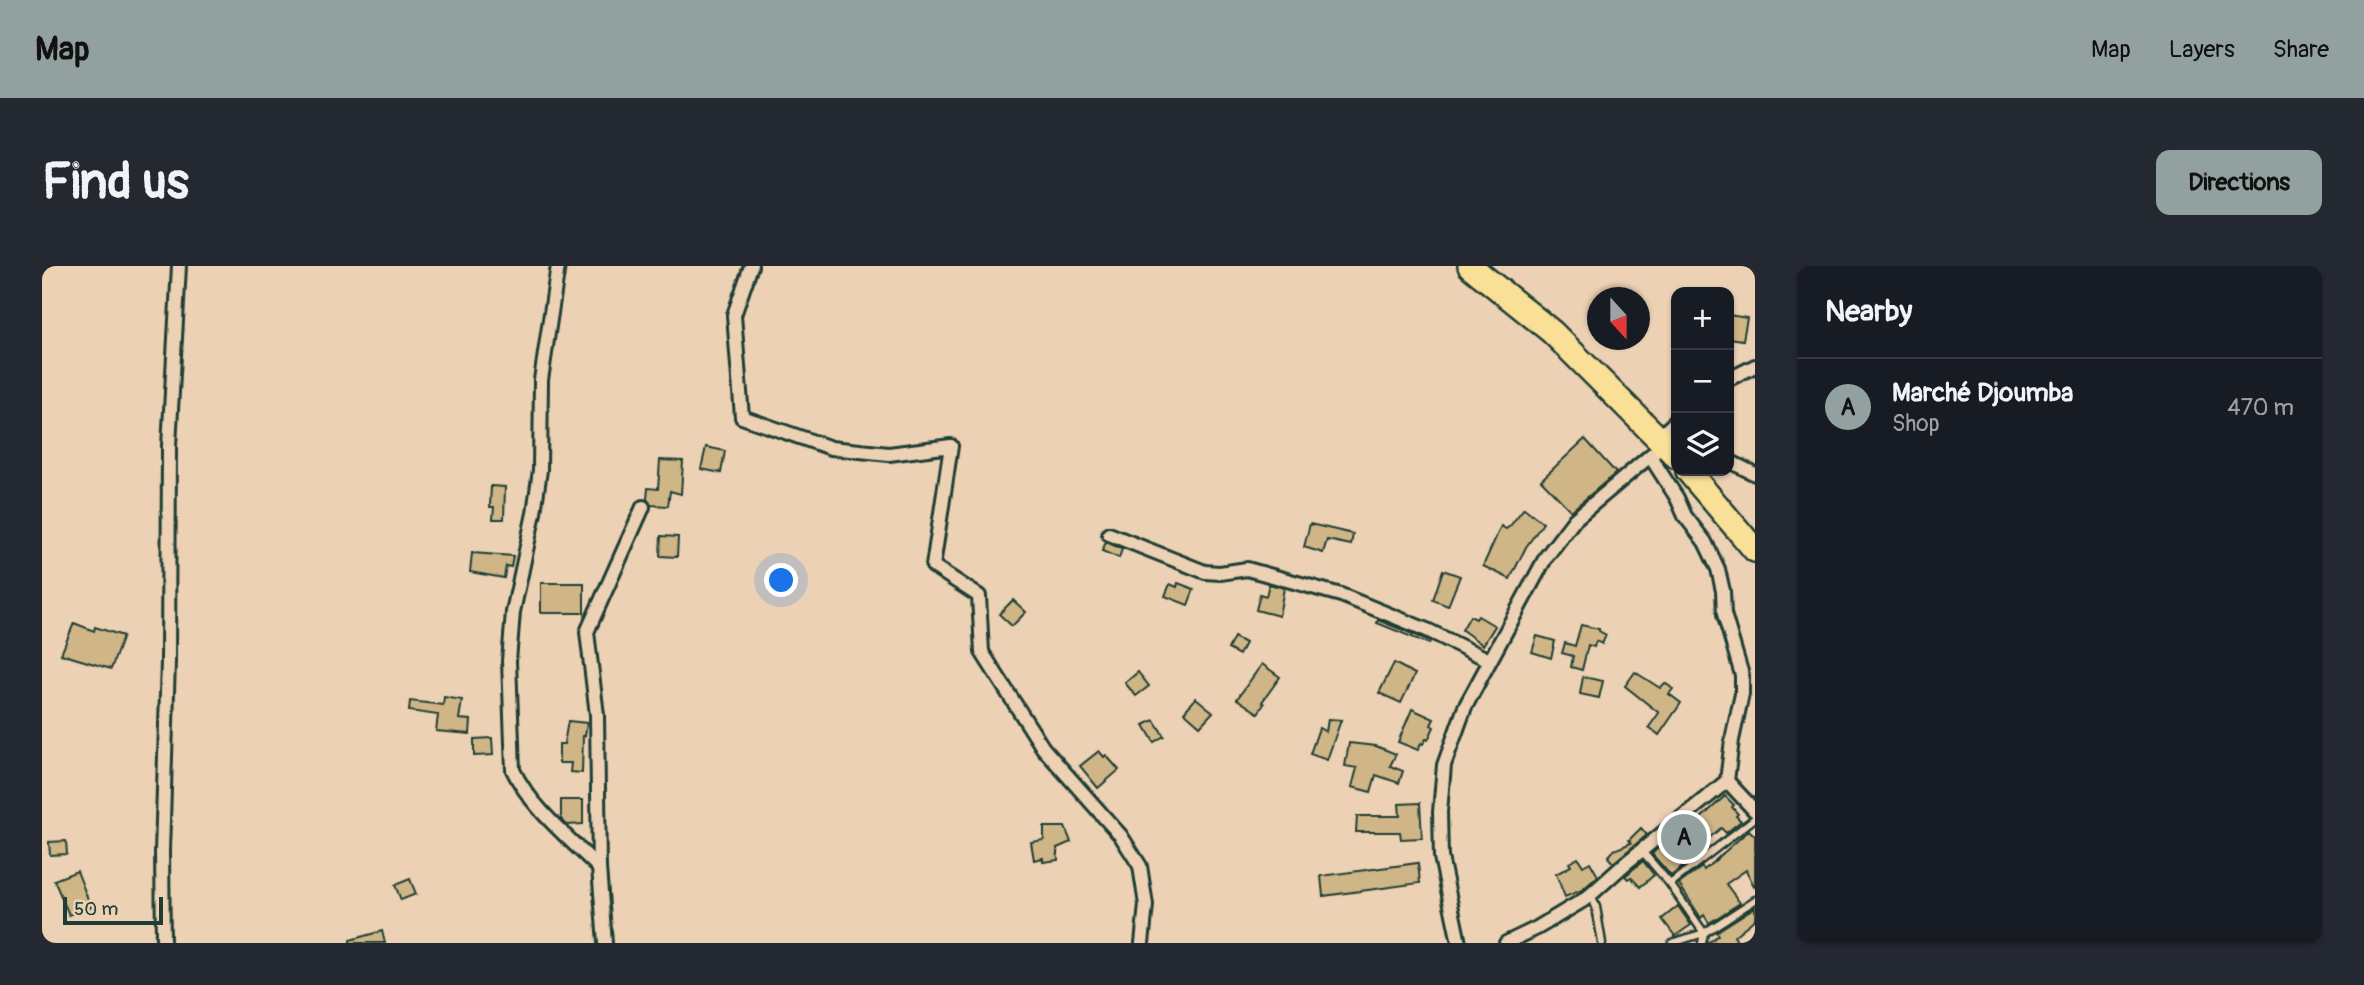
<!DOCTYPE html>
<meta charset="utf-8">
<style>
:root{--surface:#171b24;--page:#242831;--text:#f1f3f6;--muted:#9ea1a6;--line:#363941;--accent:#92a19f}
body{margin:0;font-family:Pangolin,sans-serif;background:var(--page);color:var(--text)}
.controls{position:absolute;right:21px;top:21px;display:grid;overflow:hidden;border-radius:14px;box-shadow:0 2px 5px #0004}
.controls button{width:63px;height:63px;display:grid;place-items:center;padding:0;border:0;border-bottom:2px solid var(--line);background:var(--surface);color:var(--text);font:35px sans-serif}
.compass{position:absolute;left:1545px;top:21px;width:63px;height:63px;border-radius:50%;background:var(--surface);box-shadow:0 2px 5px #0004;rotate:159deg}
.scale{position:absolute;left:21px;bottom:18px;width:100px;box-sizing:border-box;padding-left:7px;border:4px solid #1f3d34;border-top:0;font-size:19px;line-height:24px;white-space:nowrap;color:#1f3d34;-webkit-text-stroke:5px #edd1b4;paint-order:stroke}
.you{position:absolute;left:740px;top:315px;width:24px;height:24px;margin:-18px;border:5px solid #fff;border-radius:50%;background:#1a73e8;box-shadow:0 0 0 10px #1a73e833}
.badge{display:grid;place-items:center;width:46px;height:46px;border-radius:50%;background:var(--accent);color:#111;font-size:23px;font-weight:700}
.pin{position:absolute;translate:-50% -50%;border:4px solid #fff;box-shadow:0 2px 7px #0006}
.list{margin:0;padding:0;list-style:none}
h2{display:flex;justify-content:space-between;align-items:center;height:91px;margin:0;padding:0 28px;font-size:30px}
h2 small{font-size:23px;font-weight:400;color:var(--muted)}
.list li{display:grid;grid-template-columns:46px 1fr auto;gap:21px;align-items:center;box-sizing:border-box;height:98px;padding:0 28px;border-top:2px solid var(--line)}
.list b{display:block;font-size:26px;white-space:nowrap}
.list p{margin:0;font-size:23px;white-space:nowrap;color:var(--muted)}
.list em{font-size:23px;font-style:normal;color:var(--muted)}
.icon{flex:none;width:38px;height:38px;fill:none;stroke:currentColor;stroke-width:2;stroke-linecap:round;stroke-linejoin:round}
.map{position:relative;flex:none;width:1713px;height:677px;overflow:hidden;border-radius:14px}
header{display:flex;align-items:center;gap:42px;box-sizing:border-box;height:98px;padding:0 35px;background:var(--accent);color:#111}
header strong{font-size:33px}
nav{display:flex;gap:38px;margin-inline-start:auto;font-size:24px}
.intro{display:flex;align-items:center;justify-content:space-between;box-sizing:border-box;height:168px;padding:0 42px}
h1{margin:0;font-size:49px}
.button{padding:18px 32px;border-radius:14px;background:var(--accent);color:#111;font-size:24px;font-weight:700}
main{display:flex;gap:42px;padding:0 42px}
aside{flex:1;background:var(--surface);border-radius:14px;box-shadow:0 2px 5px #0004}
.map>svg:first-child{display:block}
.building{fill:#d0b686;stroke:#1f3d34;stroke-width:2}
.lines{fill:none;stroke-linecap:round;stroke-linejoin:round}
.lane-casing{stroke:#1f3d34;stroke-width:11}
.street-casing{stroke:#1f3d34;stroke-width:18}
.highway-casing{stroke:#1f3d34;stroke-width:28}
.lane{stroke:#edd1b4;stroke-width:6}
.street{stroke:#edd1b4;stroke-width:12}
.highway{stroke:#fadf96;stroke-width:23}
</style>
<header>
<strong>Map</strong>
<nav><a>Map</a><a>Layers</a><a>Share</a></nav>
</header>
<div class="intro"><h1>Find us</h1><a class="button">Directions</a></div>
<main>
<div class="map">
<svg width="1713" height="677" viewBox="0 0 1713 677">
<rect width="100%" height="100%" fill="#edd1b4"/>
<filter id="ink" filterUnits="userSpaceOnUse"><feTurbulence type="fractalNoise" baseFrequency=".0143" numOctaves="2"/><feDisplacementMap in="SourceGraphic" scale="14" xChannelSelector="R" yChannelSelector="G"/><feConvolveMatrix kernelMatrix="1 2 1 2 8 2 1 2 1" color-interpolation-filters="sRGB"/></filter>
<g filter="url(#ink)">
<g class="building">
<path d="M1687,49L1705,52L1701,74L1687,72Z"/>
<path d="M1543,173L1574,207L1529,245L1499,214Z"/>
<path d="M664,181L683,185L679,207L659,203Z"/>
<path d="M618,194L641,195L639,228L628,225L626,240L609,239L605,233L606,222L616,223Z"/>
<path d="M449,220L463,221L462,253H451L452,241H448Z"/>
<path d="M1482,242L1501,257L1484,281L1468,313L1441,300L1459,260L1464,263L1468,260Z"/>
<path d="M1268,258L1311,268L1309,279L1285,274L1281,287L1262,281Z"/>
<path d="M619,270L636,271L635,291L618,290Z"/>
<path d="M1064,276L1080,283L1077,292L1060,285Z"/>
<path d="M430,287L471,290L469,301L464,300L462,312L428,306Z"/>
<path d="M1401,304L1418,310L1406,340L1391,334Z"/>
<rect x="499" y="317" width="43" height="30"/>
<path d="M1136,317L1152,323L1146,339L1123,330L1128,318L1135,321Z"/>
<path d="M1227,318L1242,322L1237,350L1214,344L1218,328L1224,330Z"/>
<path d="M971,334L984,346L970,360L957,348Z"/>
<path d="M1428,350L1434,353L1436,350L1453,360L1441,379L1420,364Z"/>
<path d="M1336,354L1388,375L1387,378L1335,357Z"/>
<path d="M32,357L52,365L53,361L81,370L69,403L19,388Z"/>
<path d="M1539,359L1557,363V365L1564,369L1560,378L1554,375L1552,381L1546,379L1540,404L1529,401L1531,390L1520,387L1523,377L1533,380Z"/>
<path d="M1495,370L1513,375L1509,392L1490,386Z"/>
<path d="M1192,371L1203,377L1197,389L1186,383Z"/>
<path d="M1352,397L1373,408L1359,437L1337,427Z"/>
<path d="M1220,398L1238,411L1220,436L1222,438L1216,447L1195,433Z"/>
<path d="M1096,406L1107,420L1094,430L1083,417Z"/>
<path d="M1593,406L1618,422L1623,417L1631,423L1627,428L1639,437L1617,469L1607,461L1617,447L1583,420Z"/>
<path d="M1541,411L1561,415L1557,432L1538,428Z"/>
<path d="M402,431L420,434L417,453L429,454L428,468L394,465L396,449L367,445L368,435L401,439Z"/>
<path d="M1154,432L1171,446L1158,460L1142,446Z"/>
<path d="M1370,443L1392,453L1389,459L1392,461L1386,474L1384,473L1381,478L1379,477L1376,484L1356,476Z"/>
<path d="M1286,453L1299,454L1285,494L1268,488L1277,462L1284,466Z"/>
<path d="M1112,454L1122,470L1112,476L1102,459Z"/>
<path d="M526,455L545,457L543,470H541L540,507L528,506L529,497H517V478H522Z"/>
<path d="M450,472L451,489L432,490V473Z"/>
<path d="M1307,477L1334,480L1354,488L1348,500L1361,505L1357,517L1334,509L1329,526L1310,521L1315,502L1303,500Z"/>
<path d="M1057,485L1062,491L1064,489L1077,504L1056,522L1038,500Z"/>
<path d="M1683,530L1692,539L1690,541L1696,548L1694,550L1699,555L1684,567L1679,562L1648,588L1652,592L1629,610L1610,588L1617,581L1622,586Z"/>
<path d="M519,534H541V558L525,559L519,553Z"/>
<path d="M1378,537L1380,572L1359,573L1358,566H1314L1315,550H1358L1357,538Z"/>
<path d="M1002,561H1023L1029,576L1015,582L1016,594L1001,596V592L992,594L989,576L1002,574Z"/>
<path d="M1599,562L1605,569L1571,597L1566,591L1572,584L1589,577L1587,574Z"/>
<path d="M1707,564L1713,570V622L1704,604L1684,618L1698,637L1667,657L1662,649L1659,652L1637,618L1660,601L1662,604L1668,599Z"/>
<path d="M24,575L25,588L8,589L7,576Z"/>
<path d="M1536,592L1541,600L1548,596L1556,610L1540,624L1523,631L1514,608L1529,600L1527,597Z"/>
<path d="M1601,595L1612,609L1598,621L1589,611L1586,613L1583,610Z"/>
<path d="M1376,597L1378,617L1281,630L1279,610Z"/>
<path d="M35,605L49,641L27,649L12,614Z"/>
<path d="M368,613L374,628L359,634L353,619Z"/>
<path d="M1636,640L1649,659L1633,670L1620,653Z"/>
<path d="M1713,641V653L1692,670L1696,677H1666L1676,669L1674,666Z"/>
<path d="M340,665L343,677H308V674Z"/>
</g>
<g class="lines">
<defs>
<g id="lane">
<path d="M1599,584L1628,618L1662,667L1713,634"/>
<path d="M1628,618L1713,552"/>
<path d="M1549,629L1554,641L1560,677"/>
<path d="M1630,677L1662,667L1660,677"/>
</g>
<g id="street">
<path d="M516,0L499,114L498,204L492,247L471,346L467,395L471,504C489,542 527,572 557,602"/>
<path d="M709,0L692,49L700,151L789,182L847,188L909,180L891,300L937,330L940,386L1001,482L1079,570L1098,600L1104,639L1100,677"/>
<path d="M1687,113L1713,100"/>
<path d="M1617,171L1634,155"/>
<path d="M1687,195L1713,208"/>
<path d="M1067,268L1163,306L1178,307L1205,303L1299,329L1385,364L1447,394"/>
<path d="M1685,515L1713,545"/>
<path d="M121,677L120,586L126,395L127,180L137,0"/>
<path d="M563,677L557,602L555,449L545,366L601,241"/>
<path d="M1417,677L1399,591L1398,546L1402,499L1423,441L1504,291L1533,253L1608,190"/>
<path d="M1464,677L1495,662L1545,632L1584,597L1685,515L1690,474L1700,428V409L1682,348L1681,325L1676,303L1663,276L1643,250L1635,232L1608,190L1623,178"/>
</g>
<g id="highway">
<path d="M1428,0L1510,66L1634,190"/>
<path d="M1646,205L1713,284"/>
</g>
</defs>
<use href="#lane" class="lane-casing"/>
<use href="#street" class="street-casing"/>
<use href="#highway" class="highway-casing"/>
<use href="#lane" class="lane"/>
<use href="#street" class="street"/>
<use href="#highway" class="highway"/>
</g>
</g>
</svg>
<div class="controls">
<button>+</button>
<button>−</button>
<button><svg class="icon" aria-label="layers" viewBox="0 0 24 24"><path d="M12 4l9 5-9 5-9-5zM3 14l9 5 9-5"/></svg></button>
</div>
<svg class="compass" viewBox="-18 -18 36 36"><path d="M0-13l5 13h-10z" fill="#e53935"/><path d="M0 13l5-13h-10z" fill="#9ea1a6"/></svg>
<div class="scale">50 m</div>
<div class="you"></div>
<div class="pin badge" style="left:1642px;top:571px">A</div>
</div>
<aside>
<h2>Nearby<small></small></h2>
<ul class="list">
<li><span class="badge">A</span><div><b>Marché Djoumba</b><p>Shop</p></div><em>470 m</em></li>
</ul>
</aside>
</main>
